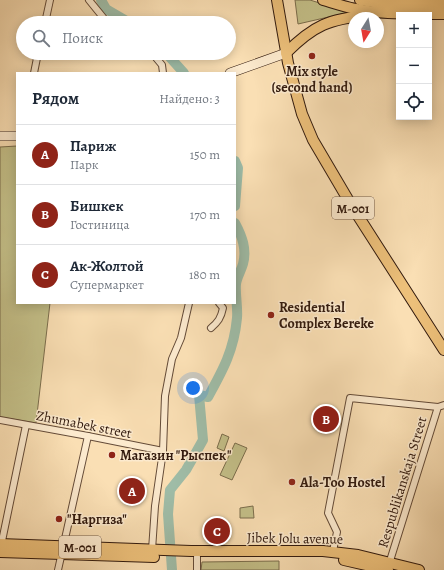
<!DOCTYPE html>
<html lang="ru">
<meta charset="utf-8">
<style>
:root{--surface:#fff;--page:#f2f2f3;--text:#1f2937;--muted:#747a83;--line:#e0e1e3;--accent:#8f2418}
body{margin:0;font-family:Alegreya,serif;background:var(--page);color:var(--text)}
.controls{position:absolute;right:12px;top:12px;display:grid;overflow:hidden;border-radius:0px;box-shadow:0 2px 10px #0003}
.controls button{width:36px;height:36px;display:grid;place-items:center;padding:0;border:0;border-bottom:1px solid var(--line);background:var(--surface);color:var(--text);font:20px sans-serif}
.compass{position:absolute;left:348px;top:12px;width:36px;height:36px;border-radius:50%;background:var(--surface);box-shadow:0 2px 10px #0003;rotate:191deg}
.you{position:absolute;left:193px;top:388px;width:14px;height:14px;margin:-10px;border:3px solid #fff;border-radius:50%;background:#1a73e8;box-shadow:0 0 0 6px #1a73e833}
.badge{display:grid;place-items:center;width:26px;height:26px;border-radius:50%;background:var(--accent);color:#fff;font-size:13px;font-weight:700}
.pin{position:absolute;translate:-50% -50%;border:2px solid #fff;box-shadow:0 1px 4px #0006}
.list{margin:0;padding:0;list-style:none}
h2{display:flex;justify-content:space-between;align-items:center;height:52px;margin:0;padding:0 16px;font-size:17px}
h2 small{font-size:13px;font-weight:400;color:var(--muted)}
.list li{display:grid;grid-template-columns:26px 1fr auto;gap:12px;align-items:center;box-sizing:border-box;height:60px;padding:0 16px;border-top:1px solid var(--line)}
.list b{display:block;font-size:15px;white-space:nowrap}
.list p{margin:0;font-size:13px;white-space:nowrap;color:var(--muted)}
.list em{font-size:13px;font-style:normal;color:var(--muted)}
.icon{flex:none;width:22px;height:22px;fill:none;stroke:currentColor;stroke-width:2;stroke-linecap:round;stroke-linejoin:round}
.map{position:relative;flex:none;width:444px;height:570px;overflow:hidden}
.search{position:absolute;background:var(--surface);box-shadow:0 2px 10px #0003;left:16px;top:16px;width:220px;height:44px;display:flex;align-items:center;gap:10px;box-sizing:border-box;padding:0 14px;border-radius:22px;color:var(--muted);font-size:15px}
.panel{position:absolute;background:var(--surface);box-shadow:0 2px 10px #0003;left:16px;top:72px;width:220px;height:232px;border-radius:0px}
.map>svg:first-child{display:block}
.green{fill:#c4c089;stroke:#7b6d4c}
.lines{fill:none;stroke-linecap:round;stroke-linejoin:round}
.river{stroke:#9fbda8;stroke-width:10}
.street-casing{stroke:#644b38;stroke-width:8}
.secondary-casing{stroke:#321a0e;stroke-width:10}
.primary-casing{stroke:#321a0e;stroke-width:12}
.street{stroke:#fceace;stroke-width:6}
.secondary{stroke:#fceace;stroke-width:9}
.primary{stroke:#edc07a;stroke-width:10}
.poi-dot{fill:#8f2418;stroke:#fceace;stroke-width:1.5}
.labels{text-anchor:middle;stroke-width:3;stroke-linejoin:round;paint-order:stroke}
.shield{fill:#fceace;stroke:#6f5848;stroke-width:1}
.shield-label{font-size:13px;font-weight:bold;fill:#321a0e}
.poi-label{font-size:14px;font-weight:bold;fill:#321a0e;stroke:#fceace;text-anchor:start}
.street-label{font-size:14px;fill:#321a0e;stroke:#fceace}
</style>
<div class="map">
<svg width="444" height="570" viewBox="0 0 444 570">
<rect width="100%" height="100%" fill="#fadfb4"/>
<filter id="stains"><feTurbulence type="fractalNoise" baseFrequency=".005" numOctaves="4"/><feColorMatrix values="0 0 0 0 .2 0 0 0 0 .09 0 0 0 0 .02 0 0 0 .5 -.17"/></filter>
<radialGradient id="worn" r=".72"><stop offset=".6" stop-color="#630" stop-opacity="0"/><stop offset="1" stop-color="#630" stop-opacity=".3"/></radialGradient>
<g class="green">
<path d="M295,0H310L345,11L346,13L298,24Z"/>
<path d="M17,146V303H50L36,423L0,417V147Z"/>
<path d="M222,434L229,437L224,451L217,448Z"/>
<path d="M235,443L247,448L232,480L220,475Z"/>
<path d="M127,481L142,484L138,501L123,497Z"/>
<path d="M253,506L254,518H240V508Z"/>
<path d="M279,561V570H201L202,562Z"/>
</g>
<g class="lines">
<g class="river">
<path d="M101,0L106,9L130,23"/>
<path d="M166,53L184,73"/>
<path d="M235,161L238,168L235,206"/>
<path d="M172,570L168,514L170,490L186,470L203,440L199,395L208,397C223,370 234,350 237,318C238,307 235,295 236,284C237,277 241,271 243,264C247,249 242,236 235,223"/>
</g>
<defs>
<g id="street">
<path d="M89,0L106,21"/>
<path d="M45,23L50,0"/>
<path d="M152,53L162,65L163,73"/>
<path d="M34,73L38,53"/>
<path d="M211,328C218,322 221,318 223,308L219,303"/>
<path d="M0,420L88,436L163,451"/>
<path d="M1,546L26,425"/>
<path d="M152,550L155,506L163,451L165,396L172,359L181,338L189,303"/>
<path d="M333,551L337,532L328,513L350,398L438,407"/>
<path d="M389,564L438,407L444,405"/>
<path d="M58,570L88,436"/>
<path d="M197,570V557"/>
</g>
<g id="secondary">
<path d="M230,73L286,53"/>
<path d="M0,136H17"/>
</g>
<g id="primary">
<path d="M277,0L288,63L302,114L313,140L353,208L444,350"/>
<path d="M323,0C334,3 345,7 356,9C385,15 415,13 444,14"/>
<path d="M360,0L393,5H444"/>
<path d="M286,53C314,25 329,19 369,15"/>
<path d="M0,544L191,551H323L358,555L419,570"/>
<path d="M0,552L154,557"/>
<path d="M344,560L388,570"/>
</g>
</defs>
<use href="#street" class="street-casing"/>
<use href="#secondary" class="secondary-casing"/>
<use href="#primary" class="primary-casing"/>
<use href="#street" class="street"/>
<use href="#secondary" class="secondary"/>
<use href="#primary" class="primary"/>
</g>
<g class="poi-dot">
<circle cx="312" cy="56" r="4"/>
<circle cx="271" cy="315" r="4"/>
<circle cx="112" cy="455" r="4"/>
<circle cx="292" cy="482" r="4"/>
<circle cx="59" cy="519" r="4"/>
</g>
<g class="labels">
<g class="shield">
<rect x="332" y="197" width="42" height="22" rx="3"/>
<rect x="59" y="536" width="42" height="22" rx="3"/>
</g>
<g class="shield-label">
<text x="353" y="213">М-001</text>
<text x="80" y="552">М-001</text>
</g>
<g class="poi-label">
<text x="312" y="76" text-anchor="middle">Mix style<tspan x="312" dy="16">(second hand)</tspan></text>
<text x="279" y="312">Residential<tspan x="279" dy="16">Complex Bereke</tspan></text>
<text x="120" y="460">Магазин "Рыспек"</text>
<text x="300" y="487">Ala-Too Hostel</text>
<text x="67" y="524">"Наргиза"</text>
</g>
<g class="street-label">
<text transform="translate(84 424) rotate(11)" y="5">Zhumabek street</text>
<text transform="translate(402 482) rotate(-73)" y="5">Respublikanskaja Street</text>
<text transform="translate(295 538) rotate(1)" y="5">Jibek Jolu avenue</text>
</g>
</g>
<rect width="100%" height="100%" filter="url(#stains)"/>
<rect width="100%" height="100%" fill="url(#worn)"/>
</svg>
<div class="controls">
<button>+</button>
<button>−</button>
<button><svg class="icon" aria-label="locate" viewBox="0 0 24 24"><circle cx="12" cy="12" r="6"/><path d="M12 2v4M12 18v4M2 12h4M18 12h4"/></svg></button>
</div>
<svg class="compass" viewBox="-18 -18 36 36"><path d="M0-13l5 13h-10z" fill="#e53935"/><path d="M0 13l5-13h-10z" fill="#747a83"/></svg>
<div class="you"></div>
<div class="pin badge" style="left:132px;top:491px">A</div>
<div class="pin badge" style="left:326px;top:419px">B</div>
<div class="pin badge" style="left:217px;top:531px">C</div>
<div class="search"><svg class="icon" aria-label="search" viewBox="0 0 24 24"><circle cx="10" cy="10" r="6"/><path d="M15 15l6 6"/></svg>Поиск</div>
<section class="panel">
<h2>Рядом<small>Найдено: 3</small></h2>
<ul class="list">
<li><span class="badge">A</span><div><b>Париж</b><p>Парк</p></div><em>150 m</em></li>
<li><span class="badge">B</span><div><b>Бишкек</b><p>Гостиница</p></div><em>170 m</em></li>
<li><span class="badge">C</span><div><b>Ак-Жолтой</b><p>Супермаркет</p></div><em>180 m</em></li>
</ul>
</section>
</div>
